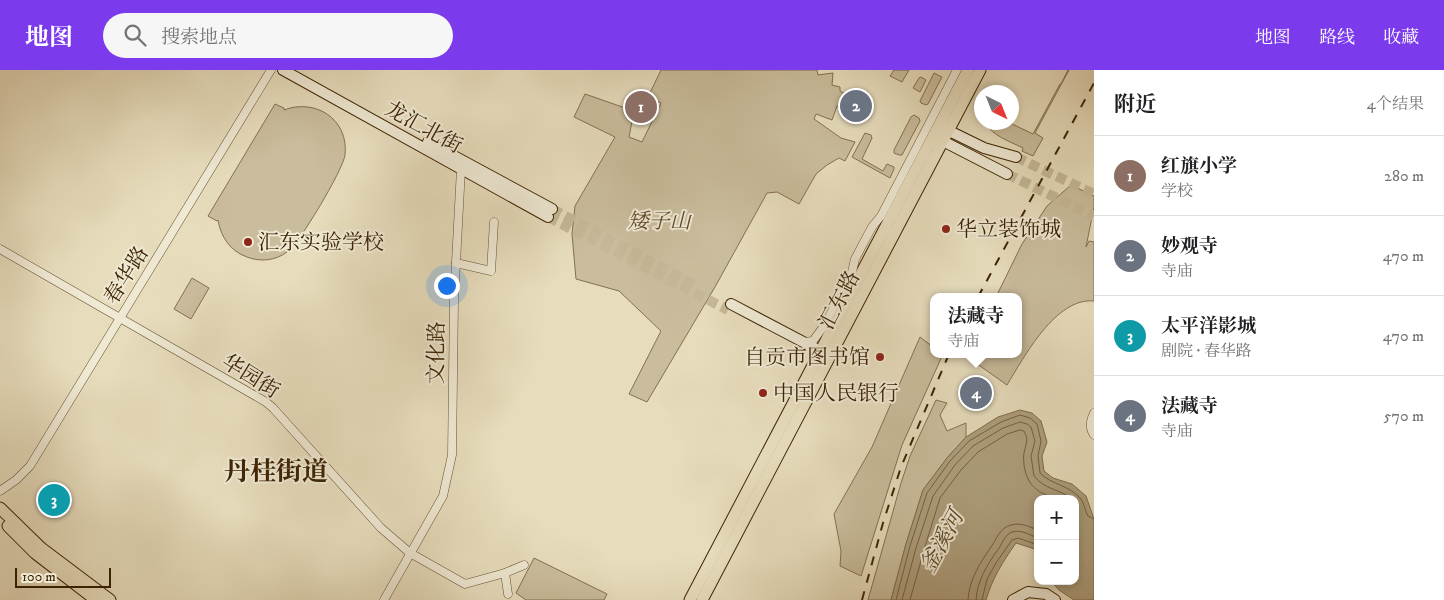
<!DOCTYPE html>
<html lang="zh">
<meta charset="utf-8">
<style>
:root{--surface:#fff;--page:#f6f6f6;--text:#202124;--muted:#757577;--line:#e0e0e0;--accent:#7c3aed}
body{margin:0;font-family:"IM FELL DW Pica","Noto Serif SC",serif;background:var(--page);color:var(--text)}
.controls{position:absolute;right:15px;bottom:15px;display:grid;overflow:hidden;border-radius:10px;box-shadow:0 2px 8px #0003}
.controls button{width:45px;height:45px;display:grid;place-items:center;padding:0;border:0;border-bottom:1px solid var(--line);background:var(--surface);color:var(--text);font:25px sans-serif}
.compass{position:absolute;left:974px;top:15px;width:45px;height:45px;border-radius:50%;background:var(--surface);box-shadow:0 2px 8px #0003;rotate:137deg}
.scale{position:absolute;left:15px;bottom:12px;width:96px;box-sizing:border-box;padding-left:5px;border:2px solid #3d2302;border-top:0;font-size:14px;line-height:18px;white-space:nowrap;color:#3d2302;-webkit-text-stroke:4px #efe9d4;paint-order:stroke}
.you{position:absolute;left:446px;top:215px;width:18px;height:18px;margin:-12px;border:4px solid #fff;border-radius:50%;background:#1a73e8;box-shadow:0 0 0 8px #1a73e833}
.badge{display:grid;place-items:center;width:32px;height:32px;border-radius:50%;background:var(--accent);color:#fff;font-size:16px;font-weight:700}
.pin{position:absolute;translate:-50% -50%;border:2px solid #fff;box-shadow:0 1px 5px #0006}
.popup{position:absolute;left:930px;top:223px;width:92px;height:65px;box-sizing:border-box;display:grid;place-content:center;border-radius:10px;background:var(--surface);filter:drop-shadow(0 1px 4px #0005);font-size:16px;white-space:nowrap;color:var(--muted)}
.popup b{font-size:19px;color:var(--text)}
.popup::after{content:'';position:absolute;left:50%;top:100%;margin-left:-10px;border:10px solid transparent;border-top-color:var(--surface)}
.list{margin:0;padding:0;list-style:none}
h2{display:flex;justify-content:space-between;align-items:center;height:65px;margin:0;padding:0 20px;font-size:21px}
h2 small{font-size:16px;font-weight:400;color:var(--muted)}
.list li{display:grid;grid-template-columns:32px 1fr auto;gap:15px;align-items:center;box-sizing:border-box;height:80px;padding:0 20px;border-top:1px solid var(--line)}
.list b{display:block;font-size:19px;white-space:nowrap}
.list p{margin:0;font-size:16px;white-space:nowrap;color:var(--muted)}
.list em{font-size:16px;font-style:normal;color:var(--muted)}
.icon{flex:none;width:28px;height:28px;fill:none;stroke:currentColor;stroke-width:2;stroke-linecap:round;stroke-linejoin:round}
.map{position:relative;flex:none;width:1094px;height:530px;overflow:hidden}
header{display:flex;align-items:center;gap:30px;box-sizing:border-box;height:70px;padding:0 25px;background:var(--accent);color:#fff}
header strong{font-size:24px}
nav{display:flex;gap:28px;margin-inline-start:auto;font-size:18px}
.search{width:350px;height:45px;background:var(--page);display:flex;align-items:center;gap:12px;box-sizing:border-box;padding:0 18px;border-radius:28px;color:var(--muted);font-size:19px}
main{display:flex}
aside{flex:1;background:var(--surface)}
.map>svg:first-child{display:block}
.green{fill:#cabd9d;stroke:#847050}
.water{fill:#ad9e7d;stroke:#806d4c}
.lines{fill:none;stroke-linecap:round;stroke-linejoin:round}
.shore{stroke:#756040;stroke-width:1}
.secondary-tunnel{stroke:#c5b898;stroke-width:10;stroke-dasharray:10 5;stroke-linecap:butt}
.minor-casing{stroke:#685231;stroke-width:9}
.secondary-casing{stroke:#3d2302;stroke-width:12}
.primary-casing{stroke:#3d2302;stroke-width:13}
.minor{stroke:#efe9d4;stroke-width:8}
.secondary{stroke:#efe9d4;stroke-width:10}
.primary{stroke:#e7ddbd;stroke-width:11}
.rail{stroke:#3d2302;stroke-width:2;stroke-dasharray:9 9;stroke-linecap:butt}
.poi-dot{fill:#8f2418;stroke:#efe9d4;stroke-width:2}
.labels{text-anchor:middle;stroke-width:4;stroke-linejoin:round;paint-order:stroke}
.street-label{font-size:21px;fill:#3d2302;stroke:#efe9d4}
.park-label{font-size:21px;font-style:italic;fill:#604a29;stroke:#efe9d4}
.poi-label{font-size:21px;fill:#3d2302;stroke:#efe9d4;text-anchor:start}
.water-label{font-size:22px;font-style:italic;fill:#5f4827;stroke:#efe9d4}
.district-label{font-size:26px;font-weight:bold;fill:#3d2302;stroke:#efe9d4}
</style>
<header>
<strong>地图</strong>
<div class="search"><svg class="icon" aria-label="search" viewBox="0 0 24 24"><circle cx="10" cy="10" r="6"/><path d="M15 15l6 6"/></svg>搜索地点</div>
<nav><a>地图</a><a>路线</a><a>收藏</a></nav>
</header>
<main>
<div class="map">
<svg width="1094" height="530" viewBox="0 0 1094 530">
<rect width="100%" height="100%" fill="#e7ddbd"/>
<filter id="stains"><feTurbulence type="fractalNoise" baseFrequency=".004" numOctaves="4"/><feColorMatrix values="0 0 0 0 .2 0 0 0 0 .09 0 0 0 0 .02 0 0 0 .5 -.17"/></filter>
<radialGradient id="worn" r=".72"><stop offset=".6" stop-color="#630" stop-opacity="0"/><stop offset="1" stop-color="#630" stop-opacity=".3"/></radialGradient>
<g class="green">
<path d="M661,0H817L818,5L833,3L832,15L840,17V21L847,25L840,37L837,36L832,50L816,44L814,49L841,68L855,72L845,91L839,88L827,95L816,104L799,134L777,122L767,123L715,217L647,332L629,324L661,261L619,221L576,209L572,164L575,136L615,67L574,47L585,24L634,41L629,67L642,72L661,33L648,27Z"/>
<path d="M894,0H909L902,12L890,6Z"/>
<path d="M1068,0H1069L1035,63L1043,68L1033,86L1022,81L1023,78C1009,71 993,66 985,53H1010L1033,64L1060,14H1061Z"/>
<path d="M934,3L942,7L928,34L926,35L921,33L920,31Z"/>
<path d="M921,7L926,10L920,22L913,18L919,8Z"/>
<path d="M275,34L284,38V40C315,28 349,49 345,85C343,100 299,174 287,182C275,191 260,192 247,187C230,181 221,167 218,150L217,151L208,146Z"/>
<path d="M914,45L919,48L920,51L902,85H899L894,83V80L911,47Z"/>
<path d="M865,63L871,65L872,68L862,89L883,101L887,94L894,97V99L890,108L852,87Z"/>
<path d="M1071,115L1094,126V137L1086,177L1089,171L1094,172V231C1056,227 1024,287 1007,315L966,286L967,284H1018V227H996L1022,174L1047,136Z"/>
<path d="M192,208L209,218L191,249L174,239Z"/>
<path d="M920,267L933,277L934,284H943L902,375L861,506L840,496L841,481L834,444L872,377Z"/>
<path d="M936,330L947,333L940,345L947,361L966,353V367L947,388L923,420L906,474L891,530H868L901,413L910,386Z"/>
<path d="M534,488L607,524L604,530H526L516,523Z"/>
</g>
<path class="water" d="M1020,340L1032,343L1041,351L1047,372L1042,386L1044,401L1053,408L1072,414L1086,426L1094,449V530H1074L1059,520L1051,511H1075V429H1038V480L1016,473C1002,493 993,507 986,530H891L906,474L923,420L947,388L966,367L998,347Z"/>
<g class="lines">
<g class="shore">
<path d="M896,530L910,476L927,423L950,391L969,371L1001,352L1020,345L1030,348L1037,354L1041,371L1038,386L1040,403C1052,415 1069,415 1080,428C1084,432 1085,441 1088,446L1094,449"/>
<path d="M902,530L916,478L933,426L955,395L973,376L1003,358L1020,352L1027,354L1031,357L1035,371L1031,386L1034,406C1045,420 1060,419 1072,429"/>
<path d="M910,530L924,480L940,428L961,400L978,382L1007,364L1020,360L1024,361C1029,370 1026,373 1024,383C1023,387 1024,391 1024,395C1027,416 1038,423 1057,429"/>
<path d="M968,530C969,510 980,493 991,477C997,468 1000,458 1011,455C1020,452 1030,457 1038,460"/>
<path d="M976,530C977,511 987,495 997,481C1002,475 1004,465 1012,462C1020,459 1030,465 1038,468"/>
<path d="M982,530L987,509L996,493L1012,470L1018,468L1038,475"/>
</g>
<g class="secondary-tunnel">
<path d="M1016,87L1094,124"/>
<path d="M1007,104L1094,146"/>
<path d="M552,139L695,215"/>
<path d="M548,147L728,240"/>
</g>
<defs>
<g id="minor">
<path d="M0,179L266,332L273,338L381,458L410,483L465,514L505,503"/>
<path d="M456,193L491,201L494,152"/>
<path d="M804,272L813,271L824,256L852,202L855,189L872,157L881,146L957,0"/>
<path d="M1094,343C1090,351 1089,358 1094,365"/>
<path d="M0,421L16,410L30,396L271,0"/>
<path d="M508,524L505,503L524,495"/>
<path d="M384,530L443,426L452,385L454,230L461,99L463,94"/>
</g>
<g id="secondary">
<path d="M283,0L548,147"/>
<path d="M941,57L984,78L1016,87"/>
<path d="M937,68L1007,104"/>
<path d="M428,72L552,139"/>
<path d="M731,234L828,285"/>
<path d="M1013,530L1028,522L1046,524L1055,530"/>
</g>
<g id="primary">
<path d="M0,438L41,478L110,530"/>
<path d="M8,456L35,483L96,530"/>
<path d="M690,530L968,0"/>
<path d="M702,530L980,0"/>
</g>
</defs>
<use href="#minor" class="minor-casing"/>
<use href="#secondary" class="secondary-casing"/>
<use href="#primary" class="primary-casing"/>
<use href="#minor" class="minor"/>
<use href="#secondary" class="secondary"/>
<use href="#primary" class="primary"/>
<g class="rail">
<path d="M978,227L1094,13"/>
<path d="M862,530L883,453L901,397L949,284"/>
</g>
</g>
<g class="poi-dot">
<circle cx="946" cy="159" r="5"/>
<circle cx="248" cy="172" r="5"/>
<circle cx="880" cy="287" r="5"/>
<circle cx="763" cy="323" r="5"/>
</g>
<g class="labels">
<g class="street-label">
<text transform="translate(424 57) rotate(29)" y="7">龙汇北街</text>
<text transform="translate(126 205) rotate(-58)" y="7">春华路</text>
<text transform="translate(839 230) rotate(-62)" y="7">汇东路</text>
<text transform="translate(436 283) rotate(-89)" y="7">文化路</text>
<text transform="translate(251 306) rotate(32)" y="7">华园街</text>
</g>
<g class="park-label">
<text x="659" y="158">矮子山</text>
</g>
<g class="poi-label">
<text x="956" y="166">华立装饰城</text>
<text x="258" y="179">汇东实验学校</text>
<text x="870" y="294" text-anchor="end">自贡市图书馆</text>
<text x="773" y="330">中国人民银行</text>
</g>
<g class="water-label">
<text transform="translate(941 471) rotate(-62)" y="8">釜溪河</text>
</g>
<g class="district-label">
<text x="276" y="410">丹桂街道</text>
</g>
</g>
<rect width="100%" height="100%" filter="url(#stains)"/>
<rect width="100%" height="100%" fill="url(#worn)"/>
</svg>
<div class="controls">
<button>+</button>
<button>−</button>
</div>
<svg class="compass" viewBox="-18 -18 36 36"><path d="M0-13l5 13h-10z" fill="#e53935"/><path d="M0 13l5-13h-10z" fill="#757577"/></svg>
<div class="scale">100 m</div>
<div class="you"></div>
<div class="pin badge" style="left:641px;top:37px;background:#8d6e63">1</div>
<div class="pin badge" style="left:856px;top:36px;background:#6b7280">2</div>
<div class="pin badge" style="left:54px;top:430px;background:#0f9aa8">3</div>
<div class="pin badge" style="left:976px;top:323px;background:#6b7280">4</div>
<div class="popup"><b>法藏寺</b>寺庙</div>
</div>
<aside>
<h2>附近<small>4个结果</small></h2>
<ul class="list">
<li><span class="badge" style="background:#8d6e63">1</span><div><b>红旗小学</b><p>学校</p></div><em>280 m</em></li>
<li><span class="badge" style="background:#6b7280">2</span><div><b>妙观寺</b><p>寺庙</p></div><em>470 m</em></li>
<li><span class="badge" style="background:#0f9aa8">3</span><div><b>太平洋影城</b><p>剧院 · 春华路</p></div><em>470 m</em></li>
<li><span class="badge" style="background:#6b7280">4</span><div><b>法藏寺</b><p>寺庙</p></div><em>570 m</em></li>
</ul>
</aside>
</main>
